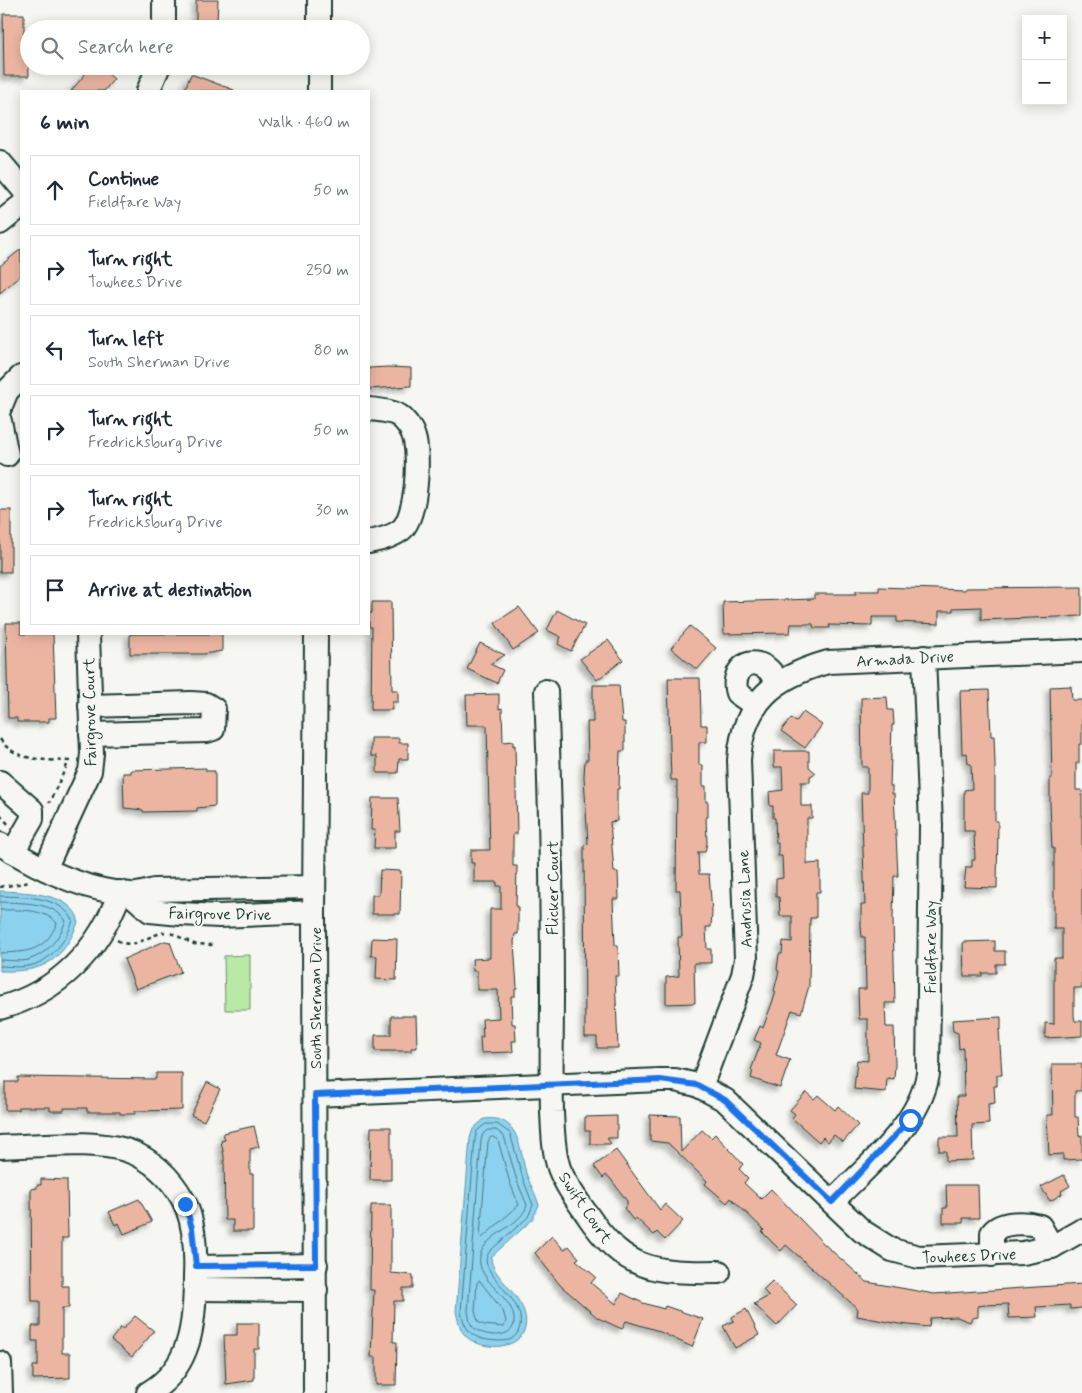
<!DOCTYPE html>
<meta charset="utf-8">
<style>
:root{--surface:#fff;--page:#f6f6f7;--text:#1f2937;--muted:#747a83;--line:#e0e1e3}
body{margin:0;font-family:Mynerve,sans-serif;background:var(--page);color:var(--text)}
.controls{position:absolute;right:15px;top:15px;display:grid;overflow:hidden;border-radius:0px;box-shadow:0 2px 12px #0003}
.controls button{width:45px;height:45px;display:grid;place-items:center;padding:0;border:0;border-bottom:1px solid var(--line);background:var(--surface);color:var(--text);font:25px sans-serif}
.stop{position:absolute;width:15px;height:15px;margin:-11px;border:4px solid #1a73e8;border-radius:50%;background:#fff}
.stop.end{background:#1a73e8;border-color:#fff;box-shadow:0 1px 5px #0008}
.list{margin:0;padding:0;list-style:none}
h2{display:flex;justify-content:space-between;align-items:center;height:65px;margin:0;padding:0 20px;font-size:21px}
h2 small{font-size:16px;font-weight:400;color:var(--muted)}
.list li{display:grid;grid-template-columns:32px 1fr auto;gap:15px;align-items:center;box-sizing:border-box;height:70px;margin:0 10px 10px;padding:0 10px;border:1px solid var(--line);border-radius:0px}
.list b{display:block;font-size:19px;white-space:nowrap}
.list p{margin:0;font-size:16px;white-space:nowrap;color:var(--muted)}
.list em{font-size:16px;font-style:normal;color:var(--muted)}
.icon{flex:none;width:28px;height:28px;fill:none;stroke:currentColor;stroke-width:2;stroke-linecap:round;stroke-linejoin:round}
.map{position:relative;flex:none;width:1082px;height:1393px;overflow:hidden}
.search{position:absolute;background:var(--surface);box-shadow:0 2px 12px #0003;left:20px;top:20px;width:350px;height:55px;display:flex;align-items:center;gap:12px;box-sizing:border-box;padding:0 18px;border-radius:28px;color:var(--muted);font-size:19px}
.panel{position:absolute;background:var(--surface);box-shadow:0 2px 12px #0003;left:20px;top:90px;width:350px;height:545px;border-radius:0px}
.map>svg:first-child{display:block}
.green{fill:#b9e9a7;stroke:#6c936e}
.water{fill:#8cd1ee;stroke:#6096a4}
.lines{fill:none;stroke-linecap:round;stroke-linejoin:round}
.shore{stroke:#4b787e;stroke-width:1}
.building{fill:#ecb5a2;stroke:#1f3d34;filter:url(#shadow)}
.minor-casing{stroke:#1f3d34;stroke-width:26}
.path{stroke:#1f3d34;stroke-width:2.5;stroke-dasharray:4 4;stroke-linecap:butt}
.minor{stroke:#f6f6f2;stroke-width:22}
.route{stroke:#1a73e8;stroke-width:6}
.labels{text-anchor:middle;stroke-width:4;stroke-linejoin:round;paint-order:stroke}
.street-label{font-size:16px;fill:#1f3d34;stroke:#f6f6f2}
</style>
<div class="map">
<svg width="1082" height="1393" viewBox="0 0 1082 1393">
<defs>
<filter id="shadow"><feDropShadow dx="-4" dy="4" stdDeviation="2.5" flood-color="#0004"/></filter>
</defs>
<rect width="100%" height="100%" fill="#f6f6f2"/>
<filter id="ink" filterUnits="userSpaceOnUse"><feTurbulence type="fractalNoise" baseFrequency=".02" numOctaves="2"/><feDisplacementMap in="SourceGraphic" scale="10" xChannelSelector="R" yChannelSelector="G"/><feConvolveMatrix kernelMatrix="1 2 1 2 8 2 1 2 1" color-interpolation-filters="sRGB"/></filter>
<g filter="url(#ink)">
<path class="green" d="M250,955V1010H225L224,956Z"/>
<g class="water">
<path d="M0,891C22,892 66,892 77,916C80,922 75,929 73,934C56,967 35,972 0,971Z"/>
<path d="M484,1119C521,1114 519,1151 527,1176C531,1186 536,1195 539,1205L532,1220L491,1257C490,1278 532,1299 525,1328C519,1352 477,1351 464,1334C459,1328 458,1319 456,1312L470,1138L473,1129Z"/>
</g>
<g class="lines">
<g class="shore">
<path d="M0,896C24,897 59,895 73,920C67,940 50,963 28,966C19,968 9,966 0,966"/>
<path d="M0,902C21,903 53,901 66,921C59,938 48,954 28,960C20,962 9,960 0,960"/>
<path d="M0,910C19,910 43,908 57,923C45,952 27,952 0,953"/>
<path d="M486,1124H497L510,1133L523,1179L533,1205L528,1217L490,1251C487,1255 485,1260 487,1265C495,1286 530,1306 518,1332C513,1340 508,1341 499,1341C476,1340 466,1335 461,1312L475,1139L477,1131Z"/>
<path d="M488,1130H496L504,1136L517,1181L527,1205C521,1227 485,1233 480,1256C475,1282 517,1297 514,1323C512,1340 481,1337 472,1326C469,1322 469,1316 468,1311L481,1140L483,1134Z"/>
<path d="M493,1137L498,1140L510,1183L519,1205L482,1238L480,1235L488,1142L490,1138Z"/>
<path d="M480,1281L503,1311L506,1321L504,1327L484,1325L478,1322L475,1311L477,1283Z"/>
</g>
</g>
<g class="building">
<path d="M196,0H218L217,21H196Z"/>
<path d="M3,14H24V51H28L29,76H4Z"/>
<path d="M92,66H99L114,79L104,91H71Z"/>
<path d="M191,74L234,90V91H184Z"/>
<path d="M21,249V275L0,293V266Z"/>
<path d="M388,367L411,368V386L369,389V368Z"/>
<rect x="0" y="510" width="11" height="62"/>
<path d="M879,587L965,590V588L1082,587V616L981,620V607L953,608V611H939V624L897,622V617H872V626L829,625L830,628H814L813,624H791L790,633L724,634L723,602L814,599V594H856V591H879Z"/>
<path d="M372,602H391L392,690H398V702H392V710H371L372,627H369V613H372Z"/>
<path d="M519,607L539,633L513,650L495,623Z"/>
<path d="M557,610L585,625L571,651L558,644L561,637L547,630Z"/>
<path d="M6,623H21V634H53L56,718H49V722H17V718H8Z"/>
<path d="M690,626L716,648L697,670L671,648Z"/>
<path d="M130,634H222V651L204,654H130Z"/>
<path d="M608,640L623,660L597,680L580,659Z"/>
<path d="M480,643L505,655L490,664L503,670L497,683L467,669Z"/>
<path d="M668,678H700L701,725H707V742H699V765H703V786H706V802H708V817H706L707,843L705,852H698L699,874H709L712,912L711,927H706L707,949H711V963H694L695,1003L666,1004V977L679,976L678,937H682L680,890H676L677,780H671Z"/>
<path d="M593,685H619L622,722H625V751H620L619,789H617V821L610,822L614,872H618L619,899H613L615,945H618L619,976H615L618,1048H597V1037H585L584,845L588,844L584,776L585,760H588L587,722H593Z"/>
<path d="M1071,686L1072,700H1082V744H1079V763H1076V790H1082V988H1074V1016L1075,1021H1082V1036L1045,1038V1023L1054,1024V958H1062V929H1054V848H1052L1050,804V778H1052L1050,687Z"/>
<path d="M989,690L991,736H994L995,763V821H998L997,888L964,887L966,867H972V860H975L974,831H964V790L972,789L971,764H968L967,753L962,754L960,691Z"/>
<path d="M499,694V709L502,708L503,742L513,741V746L515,745L517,834H513V866H517L516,907H518V934H515L514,942L517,988L515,989V996H511L512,1024H515L516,1041H512L513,1052L481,1053L480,1037H483L482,1019L499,1018L498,990H477V971H473L472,959L490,958V909H501V886H497V882H474V863H471V850H490L487,727L486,725H467L466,695Z"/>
<path d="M887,697L888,710H893L894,725H892L890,786H892V794H894L898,876H894L893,918L895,1003H885L886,1027H894L895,1064L894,1079L887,1078L886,1092L854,1089L857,1060L868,1061V1019H859L858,989H866L865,937H862L861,926V905H865L861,793H868V767H862L861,698Z"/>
<path d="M803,712L822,725L805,748L781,731L791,718L796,722Z"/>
<path d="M371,738H399V743H408V759H399L398,773H377V756H371Z"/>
<path d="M774,751H809V767L816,773L810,776V782H801V806H812V818H807V864L820,863V892H816V918H810L809,986L801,1013L792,1010L776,1055L790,1060L780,1088L751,1078L753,1071L751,1070L761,1043L754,1040L760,1026L763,1028L776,992L774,991L779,971L777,970L779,954H782L783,941L792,942V916H780L779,897H776V879L783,878L782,856H778V843H776L775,818H773V806H770L769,792L783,790L782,767H774Z"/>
<path d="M206,768V771H215V806L197,808V811L143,812V810L124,808L123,773H131V770Z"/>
<path d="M372,798H398L400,831H395V848H374L375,830H371Z"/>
<path d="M380,870L401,871L400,914H372V895H379Z"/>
<path d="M372,938L397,939L396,980L376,979L377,956H371Z"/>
<path d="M165,941L170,942L181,972L136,989L124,959Z"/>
<path d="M995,941V951H1005V964H996V973H982V976H964L963,942Z"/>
<path d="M391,1016H416L417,1048H411V1051H375V1035H391Z"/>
<path d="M1001,1017V1030H999L1002,1075H997V1086H994L995,1103L988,1104L989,1124L972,1125L973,1160L946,1161V1151H939V1137H958L957,1096H964L963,1048L959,1049L958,1033L953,1031L952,1020Z"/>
<path d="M1052,1064H1082L1081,1091H1075V1117H1078L1079,1136L1082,1135V1159L1063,1160V1154L1049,1155L1047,1115H1053Z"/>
<path d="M156,1073H182V1110L135,1111V1114H120V1112H87V1108H64V1111H50V1107H19V1110H5V1082H18V1077L156,1079Z"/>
<path d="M207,1082L220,1089L204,1121L191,1115Z"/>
<path d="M806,1092L814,1099L818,1095L835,1110L838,1106L858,1125L843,1142L834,1135L828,1142L823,1137L819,1142L792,1118L795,1114L790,1110Z"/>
<path d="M650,1115L680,1116L681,1152L702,1130L711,1138L715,1134L743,1164L739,1169L748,1178L744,1183L761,1199L771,1189L824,1244L867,1282L934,1294L1082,1284V1308L1070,1309V1305L1036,1307L1037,1317L1009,1318L1008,1304L985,1305L978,1306V1317L972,1318L970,1322L957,1317L930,1318L929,1327L899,1324L857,1316L858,1309L786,1245L781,1251L762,1232L764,1230L731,1198L727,1203L705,1184L707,1181L668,1143L650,1141Z"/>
<path d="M617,1116V1138H607L611,1144H590V1131H585V1117Z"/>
<path d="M254,1126L259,1147L250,1149V1174H253V1231H233V1220H225L224,1156L221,1141L225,1140L223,1133Z"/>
<path d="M371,1127H391V1180H370Z"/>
<path d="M616,1150L660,1210L665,1204L683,1221L665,1240L657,1232L654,1235L636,1218L633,1220L624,1208L627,1205V1201L610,1178L606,1175L603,1178L594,1166Z"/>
<path d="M1064,1175L1070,1186L1061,1191L1062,1194L1050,1201L1041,1187Z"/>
<path d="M41,1179L67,1180L68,1238H62V1286H69V1308H62V1353H70V1378L33,1379V1366H38V1341H32V1326H40V1301H32L31,1189L37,1188V1185H41Z"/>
<path d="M946,1185H978L979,1218H963V1223H943V1208H947Z"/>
<path d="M139,1199L152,1222L124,1234L119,1223L115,1225L109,1212Z"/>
<path d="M371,1205H391V1273L413,1275V1288H403V1301H394L393,1342H397L396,1385H376V1357H371L374,1290H370Z"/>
<path d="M552,1236L564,1250L569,1246L579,1258L576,1260L596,1277L591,1283L616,1304L622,1293L643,1303L664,1309L665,1306L703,1319L692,1347L656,1330L626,1321L622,1329L598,1318L560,1285L535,1253Z"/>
<path d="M772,1281L797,1305L777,1326L754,1304L769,1296L763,1290Z"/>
<path d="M746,1309L759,1335L735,1348L723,1326L734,1321L732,1317Z"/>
<path d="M135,1316L154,1331L132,1357L111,1340L121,1327L123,1329Z"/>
<path d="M237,1323H259V1349H254V1380L226,1384L224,1335H237Z"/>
</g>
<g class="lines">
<defs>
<g id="minor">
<path d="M164,0V29"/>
<path d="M319,0V29"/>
<path d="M148,91L159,66"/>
<path d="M319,91V66"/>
<path d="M0,162L21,187"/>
<path d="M0,223L21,206"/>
<path d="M0,408L7,391L21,377"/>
<path d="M369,409C378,410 395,411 402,418C407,423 412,430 414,437C420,456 417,517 401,530C392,537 380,540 369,542"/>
<path d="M0,421L7,455"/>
<path d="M546,691C550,791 552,890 552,990C552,1031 551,1071 552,1112C553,1130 553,1150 559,1168C565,1184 576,1199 586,1213C625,1271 653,1273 719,1272"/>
<path d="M90,706L191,703L206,704L214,709L213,729L207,731L91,734"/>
<path d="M756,706L737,693C732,679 741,659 758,664C768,666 773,675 779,682"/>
<path d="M0,782L32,810V819L13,852"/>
<path d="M0,844C38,868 85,891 131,894C138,895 146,892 154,890L314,887"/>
<path d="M45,869L90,771L92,754L88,634"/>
<path d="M132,895L150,911L181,914L219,916L314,912"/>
<path d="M0,1008C59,992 100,949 120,892"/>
<path d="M701,1087L743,975L746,959L739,760C743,701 775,677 828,662L1082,651"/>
<path d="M315,1095L660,1080H675L697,1085L725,1100L862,1231L892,1250L919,1257L1023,1253L1052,1247L1082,1230"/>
<path d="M0,1147C39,1146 101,1138 136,1154C159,1165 177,1185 187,1208C195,1229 196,1254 195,1276C195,1321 192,1368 148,1393"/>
<path d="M832,1202C868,1165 919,1126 928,1074L931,825L924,657"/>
<path d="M992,1255V1233C1001,1221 1026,1222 1040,1226L1052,1247"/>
<path d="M196,1267L316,1265"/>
<path d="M195,1289L316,1290"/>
<path d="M0,1363L1,1393"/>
<path d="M315,1393L314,912L316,634"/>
</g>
</defs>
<use href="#minor" class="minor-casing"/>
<g class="path">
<path d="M0,739C14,761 45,760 69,761L49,803"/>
<path d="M0,815L9,825"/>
<path d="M0,887L30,882"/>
<path d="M171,933L194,944L213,945"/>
<path d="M117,940C135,951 147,935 165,932"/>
</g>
<use href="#minor" class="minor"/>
</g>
</g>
<g class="lines" filter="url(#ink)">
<path class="route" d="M185,1204L192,1228L196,1266L316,1265L315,1095L660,1080L697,1085L725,1100L832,1202L910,1120"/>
</g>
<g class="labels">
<g class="street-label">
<text transform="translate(905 658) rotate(-3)" y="6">Armada Drive</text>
<text transform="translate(89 712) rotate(-91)" y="6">Fairgrove Court</text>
<text transform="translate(552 888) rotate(-90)" y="6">Flicker Court</text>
<text transform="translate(744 899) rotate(-92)" y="6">Andrusia Lane</text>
<text transform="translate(220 913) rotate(1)" y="6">Fairgrove Drive</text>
<text transform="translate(930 947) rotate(-90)" y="6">Fieldfare Way</text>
<text transform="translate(315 998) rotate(-90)" y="6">South Sherman Drive</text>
<text transform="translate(586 1207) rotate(56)" y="6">Swift Court</text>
<text transform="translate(969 1255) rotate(-2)" y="6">Towhees Drive</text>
</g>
</g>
</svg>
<div class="controls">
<button>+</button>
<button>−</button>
</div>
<div class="stop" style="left:910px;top:1120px"></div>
<div class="stop end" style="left:185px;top:1204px"></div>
<div class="search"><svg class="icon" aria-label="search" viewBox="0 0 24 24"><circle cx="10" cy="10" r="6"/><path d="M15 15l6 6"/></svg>Search here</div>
<section class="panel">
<h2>6 min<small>Walk · 460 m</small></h2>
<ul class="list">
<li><svg class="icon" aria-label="ahead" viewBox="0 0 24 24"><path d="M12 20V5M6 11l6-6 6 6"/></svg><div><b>Continue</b><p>Fieldfare Way</p></div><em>50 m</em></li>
<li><svg class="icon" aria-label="right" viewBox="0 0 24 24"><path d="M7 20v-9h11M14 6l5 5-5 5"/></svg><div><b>Turn right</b><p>Towhees Drive</p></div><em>250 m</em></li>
<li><svg class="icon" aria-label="left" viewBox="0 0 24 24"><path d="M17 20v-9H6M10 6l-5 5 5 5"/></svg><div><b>Turn left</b><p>South Sherman Drive</p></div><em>80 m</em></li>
<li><svg class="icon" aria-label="right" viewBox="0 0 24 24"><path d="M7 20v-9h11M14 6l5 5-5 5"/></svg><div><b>Turn right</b><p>Fredricksburg Drive</p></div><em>50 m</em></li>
<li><svg class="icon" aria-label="right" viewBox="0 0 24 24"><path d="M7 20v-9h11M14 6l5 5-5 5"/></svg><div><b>Turn right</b><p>Fredricksburg Drive</p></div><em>30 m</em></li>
<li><svg class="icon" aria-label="arrive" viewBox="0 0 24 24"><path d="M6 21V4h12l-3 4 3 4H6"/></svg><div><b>Arrive at destination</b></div></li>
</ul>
</section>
</div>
